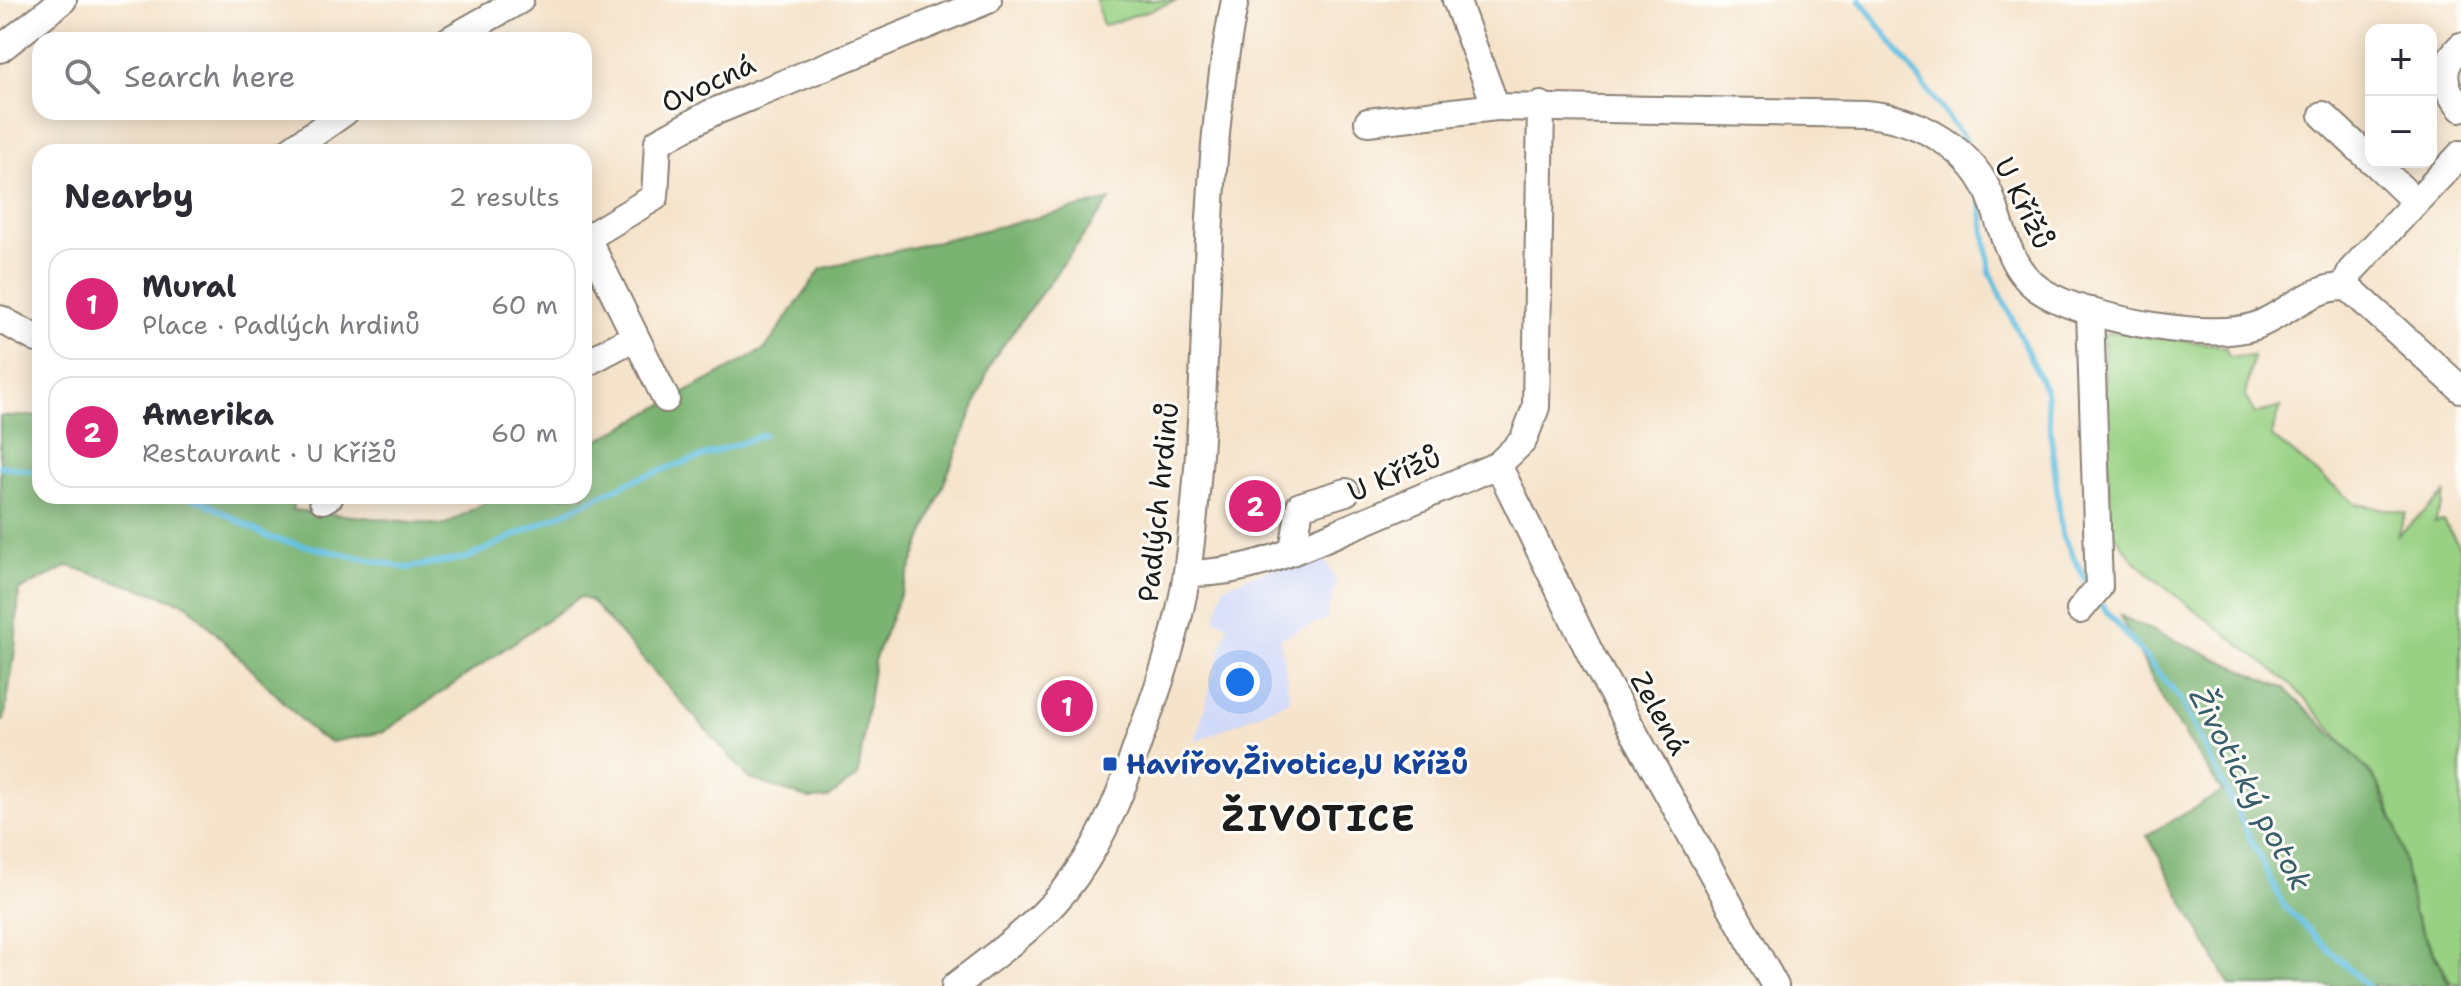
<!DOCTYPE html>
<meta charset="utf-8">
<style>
:root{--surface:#fff;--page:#f7f7f7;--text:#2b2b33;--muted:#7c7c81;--line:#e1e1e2;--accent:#db2777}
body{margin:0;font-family:"Shantell Sans",sans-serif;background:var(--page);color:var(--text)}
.controls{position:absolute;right:24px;top:24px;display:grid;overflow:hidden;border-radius:16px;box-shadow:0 4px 20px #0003}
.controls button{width:72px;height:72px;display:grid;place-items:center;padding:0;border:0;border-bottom:2px solid var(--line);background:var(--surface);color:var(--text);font:40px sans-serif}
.you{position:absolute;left:1240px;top:682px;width:28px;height:28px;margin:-20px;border:6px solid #fff;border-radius:50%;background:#1a73e8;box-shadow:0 0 0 12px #1a73e833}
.badge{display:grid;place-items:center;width:52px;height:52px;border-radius:50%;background:var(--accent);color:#fff;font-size:26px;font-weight:700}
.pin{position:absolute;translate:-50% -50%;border:4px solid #fff;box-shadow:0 2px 8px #0006}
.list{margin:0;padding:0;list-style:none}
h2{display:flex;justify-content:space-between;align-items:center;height:104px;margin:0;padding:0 32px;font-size:34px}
h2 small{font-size:26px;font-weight:400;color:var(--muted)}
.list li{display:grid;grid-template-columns:52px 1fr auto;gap:24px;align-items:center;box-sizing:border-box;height:112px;margin:0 16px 16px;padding:0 16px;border:2px solid var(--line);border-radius:24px}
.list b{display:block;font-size:30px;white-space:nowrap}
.list p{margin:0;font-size:26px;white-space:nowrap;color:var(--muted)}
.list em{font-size:26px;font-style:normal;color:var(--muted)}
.icon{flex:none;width:44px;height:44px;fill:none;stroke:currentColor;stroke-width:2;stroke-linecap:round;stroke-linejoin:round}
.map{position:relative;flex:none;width:2461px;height:986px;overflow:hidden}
.search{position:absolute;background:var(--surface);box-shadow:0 4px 20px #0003;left:32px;top:32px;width:560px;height:88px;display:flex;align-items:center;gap:20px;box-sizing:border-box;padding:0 28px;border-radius:24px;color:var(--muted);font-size:30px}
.panel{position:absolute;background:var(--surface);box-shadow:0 4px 20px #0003;left:32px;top:144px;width:560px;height:360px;border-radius:24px}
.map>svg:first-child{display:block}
.built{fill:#d1d9f9}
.green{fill:#99d184;stroke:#5a7650;stroke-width:2}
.forest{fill:#7ab372;stroke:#4b6847;stroke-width:2}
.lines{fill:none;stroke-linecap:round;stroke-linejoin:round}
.stream{stroke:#60bddf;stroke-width:6}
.minor-casing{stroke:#898074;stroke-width:30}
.minor{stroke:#fff;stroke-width:26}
.transit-dot{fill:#1a4fb4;stroke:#fdfcf7;stroke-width:3}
.labels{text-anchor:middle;stroke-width:6;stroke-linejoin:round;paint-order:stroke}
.street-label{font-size:28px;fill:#1c1c1c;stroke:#fdfcf7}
.transit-label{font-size:28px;font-weight:bold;fill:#164399;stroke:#fdfcf7;text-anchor:start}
.water-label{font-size:30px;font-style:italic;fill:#375c6a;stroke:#fdfcf7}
.district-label{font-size:36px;font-weight:bold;letter-spacing:2px;fill:#1c1c1c;stroke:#fdfcf7}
</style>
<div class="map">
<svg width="2461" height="986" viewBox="0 0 2461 986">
<rect width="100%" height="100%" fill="#fdfcf7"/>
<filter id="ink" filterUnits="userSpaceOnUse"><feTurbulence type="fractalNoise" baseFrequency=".0125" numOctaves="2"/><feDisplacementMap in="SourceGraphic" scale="16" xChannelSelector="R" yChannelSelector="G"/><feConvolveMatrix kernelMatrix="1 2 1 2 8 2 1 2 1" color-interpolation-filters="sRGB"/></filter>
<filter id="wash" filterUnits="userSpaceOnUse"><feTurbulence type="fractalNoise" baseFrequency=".006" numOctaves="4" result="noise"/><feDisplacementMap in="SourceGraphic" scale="32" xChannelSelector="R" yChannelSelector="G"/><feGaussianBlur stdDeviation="1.8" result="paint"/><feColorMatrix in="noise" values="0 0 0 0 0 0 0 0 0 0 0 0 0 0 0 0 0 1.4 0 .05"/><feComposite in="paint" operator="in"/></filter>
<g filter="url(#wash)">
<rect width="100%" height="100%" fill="#f6e3cb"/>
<path class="built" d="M1322,551L1337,584L1326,619L1280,638L1290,700L1195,742L1228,624L1215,619L1224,586Z"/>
<g class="green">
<path d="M1096,0H1179L1103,26Z"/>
<path d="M2112,332L2218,345L2226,348L2229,357L2253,356L2245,396L2255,414L2281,407L2271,436L2356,504L2406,513L2397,536L2446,493L2435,522L2444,521L2461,550V986L2451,983L2413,912L2402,848L2387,800L2373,776L2292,685L2162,585L2134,560L2110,529L2103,335Z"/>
</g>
<g class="forest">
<path d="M1110,200L993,359L874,661L858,776L828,798L810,799L750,779L591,601L580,597L384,732L331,742L316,735L187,604L69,566L19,590L15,651L4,720L0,722V416H40V496H295L292,510L444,525L497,496H584V448L765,349L821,269Z"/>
<path d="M2120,616L2284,688L2357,758L2377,784L2395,824L2402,848L2413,912L2450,986H2230L2147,835L2222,792L2168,709Z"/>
</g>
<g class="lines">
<g class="stream">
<path d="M1860,0L1966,141"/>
<path d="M1981,203L1990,272L2046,391L2062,535L2085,579"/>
<path d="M0,466L40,472"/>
<path d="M184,496L204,502L270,538L407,568L467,558L634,480L764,435"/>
<path d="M2102,606L2180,698L2284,906L2367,986"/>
</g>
</g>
</g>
<g filter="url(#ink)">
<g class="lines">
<defs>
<g id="minor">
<path d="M1456,0L1496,107L1865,114C1918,118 1975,149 1993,203C2006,241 2012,278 2052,297C2095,319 2210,342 2255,326C2284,316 2316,282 2349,288L2461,389"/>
<path d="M449,40L520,0"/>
<path d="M2461,46C2439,67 2441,85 2461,108"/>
<path d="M0,49L63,0"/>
<path d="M2323,115L2371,160"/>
<path d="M1368,122L1496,107"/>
<path d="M288,152L345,112"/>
<path d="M2374,162L2415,201"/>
<path d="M2344,287L2351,271L2461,154"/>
<path d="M0,319L37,339L40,336"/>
<path d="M584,364L635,337"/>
<path d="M666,399L587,238L655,197L658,142L711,113L988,0"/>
<path d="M1498,465L1592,657L1775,986"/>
<path d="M323,500L330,496"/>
<path d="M1293,551L1300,506L1346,492"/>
<path d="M1187,573C1248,575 1301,548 1356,525C1404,505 1451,485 1498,465L1523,441L1536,407L1541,105"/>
<path d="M2080,610L2099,587L2090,311"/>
<path d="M955,986C998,953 1044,921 1075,877C1105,835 1123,788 1139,740C1159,686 1179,629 1187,572C1214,383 1197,188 1235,0"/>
</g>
</defs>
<use href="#minor" class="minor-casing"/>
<use href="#minor" class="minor"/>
</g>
</g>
<rect class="transit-dot" x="1102" y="756" width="16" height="16" rx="4"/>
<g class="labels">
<g class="street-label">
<text transform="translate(708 83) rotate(-25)" y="10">Ovocná</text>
<text transform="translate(2024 203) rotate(64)" y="10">U Křížů</text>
<text transform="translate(1394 474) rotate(-23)" y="10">U Křížů</text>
<text transform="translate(1158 502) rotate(-84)" y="10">Padlých hrdinů</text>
<text transform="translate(1660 713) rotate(61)" y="10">Zelená</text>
</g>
<g class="transit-label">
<text x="1126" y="774">Havířov,Životice,U Křížů</text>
</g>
<g class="water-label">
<text transform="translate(2250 789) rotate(62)" y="10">Životický potok</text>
</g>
<g class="district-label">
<text x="1319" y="831">ŽIVOTICE</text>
</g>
</g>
</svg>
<div class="controls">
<button>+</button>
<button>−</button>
</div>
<div class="you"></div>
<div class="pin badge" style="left:1067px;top:706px">1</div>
<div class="pin badge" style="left:1255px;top:506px">2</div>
<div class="search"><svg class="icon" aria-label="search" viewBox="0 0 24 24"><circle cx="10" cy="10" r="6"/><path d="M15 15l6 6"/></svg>Search here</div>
<section class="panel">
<h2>Nearby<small>2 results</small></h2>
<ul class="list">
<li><span class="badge">1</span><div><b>Mural</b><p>Place · Padlých hrdinů</p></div><em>60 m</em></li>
<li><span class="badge">2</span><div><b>Amerika</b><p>Restaurant · U Křížů</p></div><em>60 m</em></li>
</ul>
</section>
</div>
